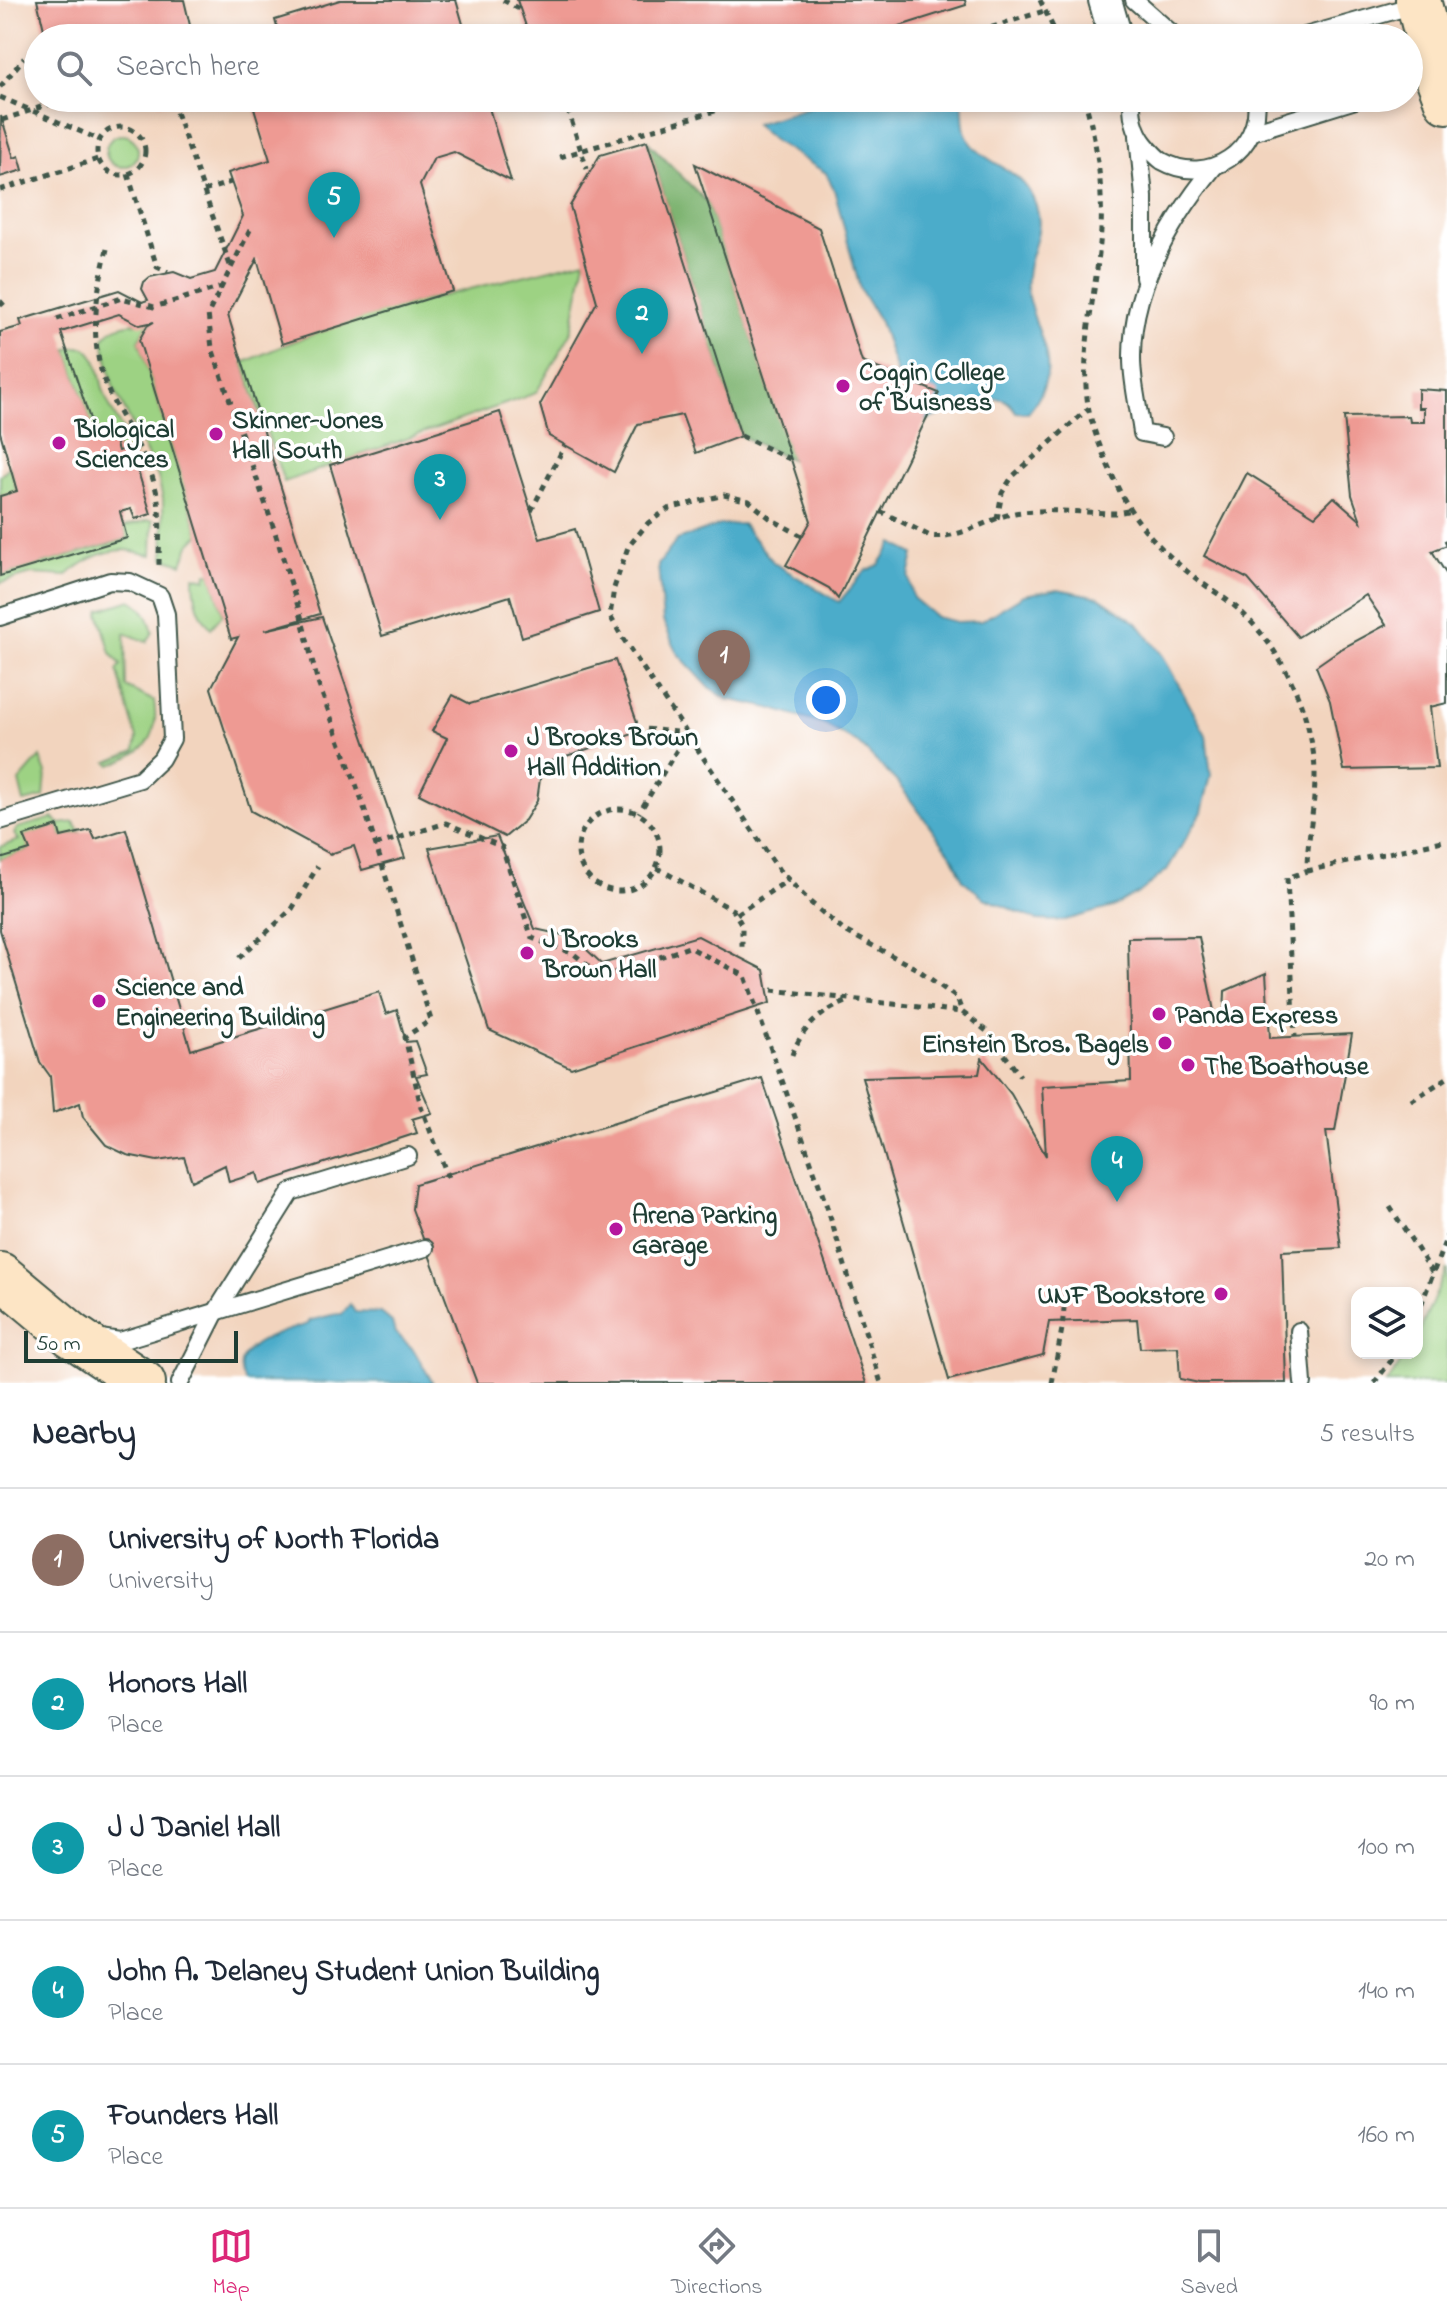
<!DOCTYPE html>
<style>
:root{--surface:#fff;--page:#f2f2f3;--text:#1f2937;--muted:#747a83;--line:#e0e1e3;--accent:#db2777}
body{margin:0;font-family:"Indie Flower",sans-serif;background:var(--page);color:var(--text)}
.controls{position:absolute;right:24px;bottom:24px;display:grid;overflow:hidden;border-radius:16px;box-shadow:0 4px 12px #0003}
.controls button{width:72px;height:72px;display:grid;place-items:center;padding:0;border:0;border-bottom:2px solid var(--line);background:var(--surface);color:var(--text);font:40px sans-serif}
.scale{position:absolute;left:24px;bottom:20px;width:214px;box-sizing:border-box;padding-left:8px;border:4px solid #1f3d34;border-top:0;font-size:22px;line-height:28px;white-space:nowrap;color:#1f3d34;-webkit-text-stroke:6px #fff;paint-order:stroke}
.you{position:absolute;left:826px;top:700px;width:28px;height:28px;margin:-20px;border:6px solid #fff;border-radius:50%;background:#1a73e8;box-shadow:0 0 0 12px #1a73e833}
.badge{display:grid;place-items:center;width:52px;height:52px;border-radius:50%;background:var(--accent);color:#fff;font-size:26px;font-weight:700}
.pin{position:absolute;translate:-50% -66px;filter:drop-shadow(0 2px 4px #0008)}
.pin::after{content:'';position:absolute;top:42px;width:28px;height:24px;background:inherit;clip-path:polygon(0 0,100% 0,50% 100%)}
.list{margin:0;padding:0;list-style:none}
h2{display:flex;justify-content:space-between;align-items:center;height:104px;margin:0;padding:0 32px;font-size:34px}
h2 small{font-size:26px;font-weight:400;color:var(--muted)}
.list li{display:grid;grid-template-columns:52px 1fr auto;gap:24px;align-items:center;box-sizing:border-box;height:144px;padding:0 32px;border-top:2px solid var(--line)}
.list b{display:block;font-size:30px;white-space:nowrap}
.list p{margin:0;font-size:26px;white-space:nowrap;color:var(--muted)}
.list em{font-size:26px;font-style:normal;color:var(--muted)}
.icon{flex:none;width:44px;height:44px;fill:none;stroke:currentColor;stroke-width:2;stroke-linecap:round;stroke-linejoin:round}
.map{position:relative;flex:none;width:1447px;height:1383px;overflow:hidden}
.search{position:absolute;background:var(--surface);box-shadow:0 4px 12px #0003;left:24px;right:24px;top:24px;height:88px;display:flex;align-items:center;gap:20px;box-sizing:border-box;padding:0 28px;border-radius:44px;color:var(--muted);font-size:30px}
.sheet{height:824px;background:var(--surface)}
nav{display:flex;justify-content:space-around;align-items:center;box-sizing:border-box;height:112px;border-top:2px solid var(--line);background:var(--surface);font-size:22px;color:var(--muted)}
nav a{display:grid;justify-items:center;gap:4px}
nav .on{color:var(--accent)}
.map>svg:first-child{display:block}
.built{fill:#f2d4be;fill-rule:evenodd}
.green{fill:#9dd283;stroke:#5e885c;stroke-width:2}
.forest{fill:#7eb471;stroke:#4e7852;stroke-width:2}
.water{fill:#4bacca;stroke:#35747f;stroke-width:2}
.building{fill:#ee9a93}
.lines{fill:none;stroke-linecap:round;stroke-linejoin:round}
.lane-casing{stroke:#3f564a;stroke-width:20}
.street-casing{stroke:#3f564a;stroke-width:36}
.secondary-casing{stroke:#3f564a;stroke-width:48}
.path{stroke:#3f564a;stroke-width:5;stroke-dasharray:6 6;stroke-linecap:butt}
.lane{stroke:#fff;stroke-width:16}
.street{stroke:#fff;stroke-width:32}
.secondary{stroke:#fde5c5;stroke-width:44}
.path-bridge{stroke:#3f564a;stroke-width:5;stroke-dasharray:6 6;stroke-linecap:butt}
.poi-dot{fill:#b5179e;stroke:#fff;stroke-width:3}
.labels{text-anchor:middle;stroke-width:7;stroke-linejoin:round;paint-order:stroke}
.poi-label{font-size:26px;font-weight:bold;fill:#1f3d34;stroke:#fff;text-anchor:start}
</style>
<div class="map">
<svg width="1447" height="1383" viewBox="0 0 1447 1383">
<rect width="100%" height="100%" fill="#fff"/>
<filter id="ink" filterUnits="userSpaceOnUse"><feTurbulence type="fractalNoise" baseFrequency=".0125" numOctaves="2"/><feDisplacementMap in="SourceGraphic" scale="16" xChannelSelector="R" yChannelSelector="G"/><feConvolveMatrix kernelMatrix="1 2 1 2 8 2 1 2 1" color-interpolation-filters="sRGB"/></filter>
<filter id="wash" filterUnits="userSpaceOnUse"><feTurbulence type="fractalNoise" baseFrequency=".006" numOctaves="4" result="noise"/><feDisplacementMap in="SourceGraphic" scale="32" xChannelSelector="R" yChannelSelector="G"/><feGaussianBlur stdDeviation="1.8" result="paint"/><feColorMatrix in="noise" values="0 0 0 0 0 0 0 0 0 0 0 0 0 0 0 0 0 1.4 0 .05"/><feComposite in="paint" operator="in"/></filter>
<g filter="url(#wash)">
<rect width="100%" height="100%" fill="#f6e1c9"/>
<path class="built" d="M0,0H1447V1383H0ZM38,38H1409V98H38ZM1357,1293H1417V1353H1357Z"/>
<g class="green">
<circle cx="122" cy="151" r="16"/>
<path d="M585,260L571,333L536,393L284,482L243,363C352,312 470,291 585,260Z"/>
<path d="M154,322L147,326L139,340L199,535L189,545L182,564L164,558L163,499L158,477L113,386L103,340C111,322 137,323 154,322Z"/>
<path d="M78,347L86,348C100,358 99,379 105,395C112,415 125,432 135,452L134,459L118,451L113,433L96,437L67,349Z"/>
<path d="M10,466L17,491L0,496V476Z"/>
<path d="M150,520L153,521L152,555C144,554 135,551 126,550C103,550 83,561 66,576L32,574L0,583V576L127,539L124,527Z"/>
<path d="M207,573H211L223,614L211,628C197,613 194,596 194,576L206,579Z"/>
<path d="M131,600C145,608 149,618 153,632L147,642L125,633L126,687L154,701C160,740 145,752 111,765L108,762L135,751L137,738L117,670L121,665L111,653L99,613L100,610Z"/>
<path d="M40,757L46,773L44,797L24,802L19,781Z"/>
<path d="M53,818L60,824L74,822L80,832L61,837L58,826L25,836L30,850L0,859V847L19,840L14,834L17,828Z"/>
<path d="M1447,1269V1383H1387L1408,1353H1417V1337Z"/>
</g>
<path class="forest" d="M647,141L708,203L792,460L741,436Z"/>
<g class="water">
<path d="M838,98H961C965,110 961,121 966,134C978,162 1013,165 1029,191C1054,233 1023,249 1027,291C1030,315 1051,351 1047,374C1044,389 1038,402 1028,413L1016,412C1013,407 1008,401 1002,399C983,396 940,415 922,422L898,378L880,322L860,289L834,189L826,173L774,141L755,124Z"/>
<path d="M742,524L774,563L839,602L865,571L879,565L893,543L914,554L909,577L913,598L936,617L957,622L981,621L1024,595L1058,589L1099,597L1137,623L1163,656L1206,735L1211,775L1202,812L1167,870L1139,893L1113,907L1062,921L1037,920L984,898L963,880L953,857L897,782L858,743L825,725L770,708L727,699L709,687L677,653L663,621L658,565L677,540L720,525Z"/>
<path d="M350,1304L355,1312L381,1313L392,1322L395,1333L413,1349L433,1383L245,1382C224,1345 283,1332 308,1324L310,1320C321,1319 332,1313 342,1314Z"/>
</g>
<g id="blocks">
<g class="building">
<path d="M37,0H184L193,38H46Z"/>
<path d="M340,0H456L467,38H280L275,20Z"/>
<path d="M517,0H965L966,5L862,38H573L561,32L545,38H530Z"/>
<path d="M149,98H179V99L160,104Z"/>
<path d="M251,98H486L511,181L454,152L434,158L420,185L453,291L282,344L257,259L228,315L320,614L265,630L322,617L405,858L362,870L354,846L330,854L251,811L211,688L238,637L231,639L139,340L147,326L154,322L140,325L119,314L61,332L96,437L113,433L118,451L131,448L151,514L135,519L131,509L120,512L127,538L0,576V496L17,491L0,432V332L22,326L20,320L119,290L142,302L148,300L142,289L144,282L150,277L174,272L191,279L215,272L243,216L228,173L270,160Z"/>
<path d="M1,116L14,158L19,156L23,170L0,177Z"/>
<path d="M647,141L741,436L696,453L682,415L638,424L614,472L549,436L540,405L597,302L570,206L600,155Z"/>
<path d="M695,164L819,228L862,362L939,393L838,599L829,588L786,565L811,521Z"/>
<path d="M1418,389L1447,391V540L1445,541L1447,545L1432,551L1447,575V703L1430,707L1437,768L1344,770L1330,701L1316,666L1339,650L1386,625L1366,595L1298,637L1248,579L1204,556L1247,473L1315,516L1334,497L1361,521L1352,495L1344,417L1409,416L1410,422H1424V408H1418Z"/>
<path d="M500,412L540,539L575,529L599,612L522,637L510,596L382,636L330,465Z"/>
<path d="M615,660L637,722L633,734L542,764L537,801L525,820L505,837L419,794L447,738L432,731L453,695L470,704Z"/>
<path d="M58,826L61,837L91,830L95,839L126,829L191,1050L379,992L386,1014L397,1010L406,1042L415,1041L427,1074L416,1076L432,1113L412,1119L417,1133L260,1184L257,1173L229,1182L225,1165L192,1181L184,1157L157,1161L127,1155L106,1145L83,1117L80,1103L53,1113L50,1076L40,1062L0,930V859L30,850L24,836Z"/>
<path d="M497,836L535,929L567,936L585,948L602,964L698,936L764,970L770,1003L571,1068L489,1030L429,848Z"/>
<path d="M1199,937L1215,1016H1224L1225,991L1266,973L1270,1038L1352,1034L1335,1131H1326L1341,1248L1282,1251L1286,1383H1199L1180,1379L1178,1347L1140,1348L1137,1319L1049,1322L1043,1355L949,1380L862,1077L979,1074L982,1058L1011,1094L1046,1156L1042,1086L1131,1081L1128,938Z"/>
<path d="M762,1078L866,1383H477L412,1209L415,1184Z"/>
</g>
</g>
</g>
<g filter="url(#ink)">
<use href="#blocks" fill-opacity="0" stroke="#3f564a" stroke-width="2"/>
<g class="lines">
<defs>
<g id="lane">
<path d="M1134,0L1177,38"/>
<path d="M1298,38L1418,4"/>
<path d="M1133,98C1130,113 1135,132 1145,144C1150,150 1156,157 1162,161C1208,187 1263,150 1256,98"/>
<path d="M1252,132L1362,98"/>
<path d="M1138,136L1144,197V278"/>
<path d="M1163,437L1142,433C1139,409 1132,383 1132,359C1131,287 1171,220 1214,167"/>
<path d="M0,617L110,581L130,582L160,596L166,614L172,739L161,759L140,779L0,821"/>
<path d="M1299,1331L1303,1383"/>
<path d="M100,1338L120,1341L425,1248"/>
<path d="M180,1383L217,1310L291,1192L408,1156"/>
</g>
<path id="street" d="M1105,0L1116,38"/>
<g id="secondary">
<path d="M1418,0L1437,75L1447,101"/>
<path d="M0,1275L72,1335L143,1383"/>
</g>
</defs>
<use href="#lane" class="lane-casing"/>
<use href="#street" class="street-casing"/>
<use href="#secondary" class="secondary-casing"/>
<g class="path">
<path d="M503,0L519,9"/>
<path d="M1040,0L1058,38"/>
<path d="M957,38L1044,11"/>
<path d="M0,87L24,58"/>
<path d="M0,97L98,139"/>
<path d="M1084,98C1097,140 1103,186 1101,230C1098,287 1079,347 1088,405C1092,429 1104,457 1114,479C1132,521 1163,553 1198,580C1211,590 1226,598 1238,609C1276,643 1303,694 1312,745C1321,789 1307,828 1307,871L1287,878L1295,1037"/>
<path d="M172,101L231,268"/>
<circle cx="121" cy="151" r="24"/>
<path d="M560,157L759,98"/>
<path d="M128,174L157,267L168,272"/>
<path d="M0,190L98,159"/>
<path d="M204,191L231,182"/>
<path d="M250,230L208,314L212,348L275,532L301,616L318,683L360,795L431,1020L405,1037L421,1107L448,1177"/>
<path d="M107,249C94,303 87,351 114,403C128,430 147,456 155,486C162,510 159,539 159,565"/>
<path d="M0,301L7,309"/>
<path d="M741,436L792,460"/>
<path d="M531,511L565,445"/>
<path d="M880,511L930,536C959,540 987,519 1015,513C1045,508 1086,513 1117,513L1132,510"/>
<path d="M997,519L1002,493L1012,477L1089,408"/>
<path d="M802,536L771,519L749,501L724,495L668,509L648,523L628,547L614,588L610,616L622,637L779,870L810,902L843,930L917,969L957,998L962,1012L989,1033L1020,1076"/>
<path d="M635,728L687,733L639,813"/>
<circle cx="619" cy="850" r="41"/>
<path d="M376,845L446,823L502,847L532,938L574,954L602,977L689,947L745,976L827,1207L881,1383"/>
<path d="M657,868L733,910L742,925V949"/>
<path d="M1307,871L1447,840"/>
<path d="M737,914L788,880"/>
<path d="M239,958L292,909L318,866"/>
<path d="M772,990L962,1012"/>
<path d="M792,1055C802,1028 820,1012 846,1002"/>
<path d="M1411,1101L1447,1078"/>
<path d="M1390,1207L1433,1273"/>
<path d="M1417,1316L1447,1236"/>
<path d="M1052,1383L1062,1329L1064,1308"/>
<path d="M1374,1383L1397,1353"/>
</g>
<use href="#lane" class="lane"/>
<use href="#street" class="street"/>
<use href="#secondary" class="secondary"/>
<g class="path-bridge">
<path d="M564,98L587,169"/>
<path d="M2,120L68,98"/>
<path d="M57,319L122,298L154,307L222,287"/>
</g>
</g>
</g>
<g class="poi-dot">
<circle cx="843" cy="386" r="8"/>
<circle cx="216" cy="434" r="8"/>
<circle cx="59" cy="443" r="8"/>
<circle cx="511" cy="751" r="8"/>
<circle cx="527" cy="953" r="8"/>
<circle cx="99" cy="1001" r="8"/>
<circle cx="1159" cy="1014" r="8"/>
<circle cx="1165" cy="1043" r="8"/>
<circle cx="1188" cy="1065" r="8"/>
<circle cx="616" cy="1229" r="8"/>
<circle cx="1221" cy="1294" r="8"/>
</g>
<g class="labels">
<g class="poi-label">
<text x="859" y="380">Coggin College<tspan x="859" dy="30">of Buisness</tspan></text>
<text x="232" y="428">Skinner-Jones<tspan x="232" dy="30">Hall South</tspan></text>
<text x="75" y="437">Biological<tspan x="75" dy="30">Sciences</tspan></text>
<text x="527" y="745">J Brooks Brown<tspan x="527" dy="30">Hall Addition</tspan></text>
<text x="543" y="947">J Brooks<tspan x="543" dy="30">Brown Hall</tspan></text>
<text x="115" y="995">Science and<tspan x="115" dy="30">Engineering Building</tspan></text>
<text x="1175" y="1023">Panda Express</text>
<text x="1149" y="1052" text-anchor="end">Einstein Bros. Bagels</text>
<text x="1204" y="1074">The Boathouse</text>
<text x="632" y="1223">Arena Parking<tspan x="632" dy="30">Garage</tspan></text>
<text x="1205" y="1303" text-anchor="end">UNF Bookstore</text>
</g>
</g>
</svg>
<div class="controls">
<button><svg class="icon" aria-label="layers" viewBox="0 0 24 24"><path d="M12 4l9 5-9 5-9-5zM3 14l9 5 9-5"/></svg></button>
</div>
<div class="scale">50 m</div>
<div class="you"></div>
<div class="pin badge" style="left:724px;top:696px;background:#8d6e63">1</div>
<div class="pin badge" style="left:642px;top:354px;background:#0f9aa8">2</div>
<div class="pin badge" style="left:440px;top:520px;background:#0f9aa8">3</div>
<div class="pin badge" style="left:1117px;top:1202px;background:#0f9aa8">4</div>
<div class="pin badge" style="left:334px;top:238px;background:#0f9aa8">5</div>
<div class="search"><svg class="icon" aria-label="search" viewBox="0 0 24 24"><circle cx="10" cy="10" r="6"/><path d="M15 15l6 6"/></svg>Search here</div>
</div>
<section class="sheet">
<h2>Nearby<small>5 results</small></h2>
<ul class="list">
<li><span class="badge" style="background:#8d6e63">1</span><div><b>University of North Florida</b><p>University</p></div><em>20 m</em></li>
<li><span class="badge" style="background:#0f9aa8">2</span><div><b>Honors Hall</b><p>Place</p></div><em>90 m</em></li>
<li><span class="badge" style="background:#0f9aa8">3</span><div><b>J J Daniel Hall</b><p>Place</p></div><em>100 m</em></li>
<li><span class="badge" style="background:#0f9aa8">4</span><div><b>John A. Delaney Student Union Building</b><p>Place</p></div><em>140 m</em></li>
<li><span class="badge" style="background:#0f9aa8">5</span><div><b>Founders Hall</b><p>Place</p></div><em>160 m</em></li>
</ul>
</section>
<nav>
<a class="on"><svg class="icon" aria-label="map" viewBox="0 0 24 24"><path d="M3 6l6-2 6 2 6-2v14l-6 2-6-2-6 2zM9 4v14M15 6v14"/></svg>Map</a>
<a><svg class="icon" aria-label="directions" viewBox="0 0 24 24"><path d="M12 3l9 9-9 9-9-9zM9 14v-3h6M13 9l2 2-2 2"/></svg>Directions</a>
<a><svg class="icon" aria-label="saved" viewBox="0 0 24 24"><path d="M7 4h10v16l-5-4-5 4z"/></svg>Saved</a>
</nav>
